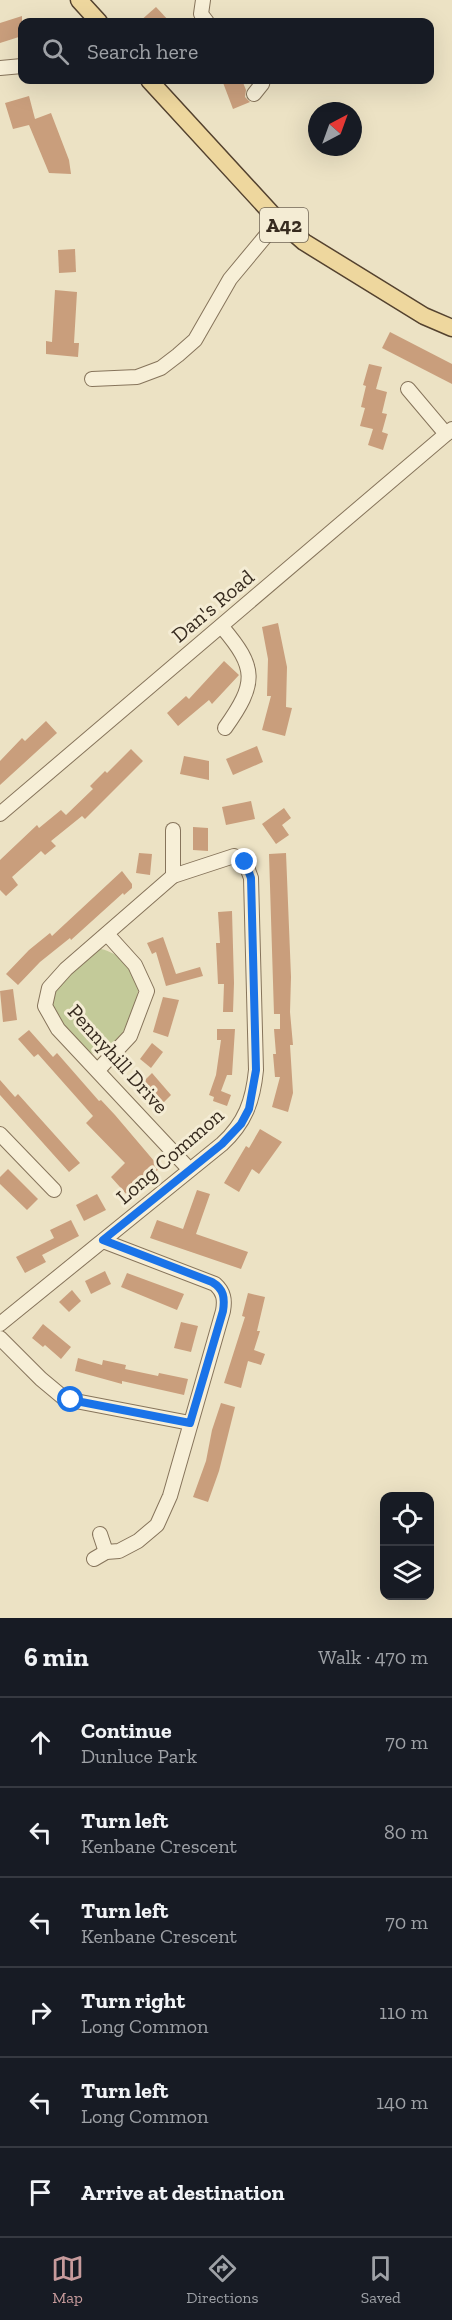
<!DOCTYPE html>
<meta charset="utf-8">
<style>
:root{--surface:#171b24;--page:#20242c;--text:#f1f3f6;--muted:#9ea1a6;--line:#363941;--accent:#c79b9c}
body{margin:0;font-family:"Zilla Slab",serif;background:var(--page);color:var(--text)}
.controls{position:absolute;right:18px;bottom:18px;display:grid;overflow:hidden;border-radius:12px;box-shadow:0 6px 24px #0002}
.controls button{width:54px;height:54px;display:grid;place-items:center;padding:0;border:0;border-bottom:2px solid var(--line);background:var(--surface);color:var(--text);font:30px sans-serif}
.compass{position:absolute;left:308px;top:102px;width:54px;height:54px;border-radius:50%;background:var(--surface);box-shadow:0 6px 24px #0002;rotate:41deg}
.stop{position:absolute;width:18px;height:18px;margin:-14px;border:4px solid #1a73e8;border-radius:50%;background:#fff}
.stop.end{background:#1a73e8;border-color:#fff;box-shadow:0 2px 6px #0008}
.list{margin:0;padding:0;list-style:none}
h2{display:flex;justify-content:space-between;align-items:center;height:78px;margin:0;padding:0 24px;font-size:26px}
h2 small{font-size:20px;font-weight:400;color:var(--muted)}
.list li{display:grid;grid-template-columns:39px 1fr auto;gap:18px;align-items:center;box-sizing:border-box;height:90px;padding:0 24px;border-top:2px solid var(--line)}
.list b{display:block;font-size:22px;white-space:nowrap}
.list p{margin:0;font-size:20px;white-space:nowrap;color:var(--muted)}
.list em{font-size:20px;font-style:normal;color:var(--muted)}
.icon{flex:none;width:33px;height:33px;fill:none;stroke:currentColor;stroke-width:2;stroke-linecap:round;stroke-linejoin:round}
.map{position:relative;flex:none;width:452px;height:1618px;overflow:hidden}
.search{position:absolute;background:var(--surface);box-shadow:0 6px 24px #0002;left:18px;right:18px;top:18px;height:66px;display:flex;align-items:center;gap:15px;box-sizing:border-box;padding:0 21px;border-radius:12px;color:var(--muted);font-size:22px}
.sheet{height:618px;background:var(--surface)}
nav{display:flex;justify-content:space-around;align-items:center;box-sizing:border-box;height:84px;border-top:2px solid var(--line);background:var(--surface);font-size:16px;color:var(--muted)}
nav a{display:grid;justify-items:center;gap:3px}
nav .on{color:var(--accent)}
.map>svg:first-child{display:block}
.green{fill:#c3ca99}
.building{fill:#c99e7c}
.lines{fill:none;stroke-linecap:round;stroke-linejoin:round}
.minor-casing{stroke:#86745b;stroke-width:16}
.major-casing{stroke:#54422f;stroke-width:19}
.minor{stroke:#f7efd7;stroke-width:14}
.major{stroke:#eed79e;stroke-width:16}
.route{stroke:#1a73e8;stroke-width:8}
.labels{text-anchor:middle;stroke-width:6;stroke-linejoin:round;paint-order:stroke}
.shield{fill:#f4ecd4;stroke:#706555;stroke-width:1.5}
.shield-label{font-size:20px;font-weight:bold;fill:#372b1f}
.street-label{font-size:21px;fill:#372b1f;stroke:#f4ecd4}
</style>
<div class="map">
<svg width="452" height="1618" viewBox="0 0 452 1618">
<rect width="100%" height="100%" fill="#ece2c4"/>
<path class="green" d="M101,949C119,953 140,971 138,991C136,1008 118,1053 99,1055C88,1056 62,1026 56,1015C42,987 77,967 95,950Z"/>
<g class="building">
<path d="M156,7L170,22H139Z"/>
<path d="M22,16V36L0,43V23Z"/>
<path d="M222,80H242L246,90L245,97L250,102L233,109Z"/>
<path d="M29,96L35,119L51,113L69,160L71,174L49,173L29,125L13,129L5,103Z"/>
<path d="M75,249L76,272L59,273L58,250Z"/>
<path d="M55,290L77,292L74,343H79L78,357L46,354V341L52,342Z"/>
<path d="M390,332L452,364V384L382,348Z"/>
<path d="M369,364L382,367L376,389L387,392L382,413L387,414L382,432L388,434L383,450L368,445L373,429L360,426L365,408L361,407L366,386L363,385Z"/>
<path d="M278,623L287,667L286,707L292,708L285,736L262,730L271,696H267L268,659L262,627Z"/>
<path d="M224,661L239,675L212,704L209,700L178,726L167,713L186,696L189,699Z"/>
<path d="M46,721L57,733L0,785V761L22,738L25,741Z"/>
<path d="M257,746L263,762L233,775L226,759Z"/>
<path d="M131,749L143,761L85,819L82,816L51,841L56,846L45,855L41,851L12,877L18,885L6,896L0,890V860L37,825L39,828L61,810L66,815L93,789L90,786L105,771L107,773Z"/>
<path d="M184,756L209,761V780L180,774Z"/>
<path d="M251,801L255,819L226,825L222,807Z"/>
<path d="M284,808L291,818L282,825L289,835L276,844L262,824Z"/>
<path d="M193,827L208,828V851L193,850Z"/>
<path d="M139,853L152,854L150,875L136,873Z"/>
<path d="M286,853L291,977L290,1012L293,1045H290L293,1093L288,1112L272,1107L280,1077H275L273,1054H276L274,1029H280V1014H274L269,854Z"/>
<path d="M122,871L132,884V888L124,895L123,893L71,940L70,938L40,962L18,985L6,974L29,950L50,933L52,936Z"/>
<path d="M232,911L234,983L233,1012H223L224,984H218L216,943H220L218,912Z"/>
<path d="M163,937L176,974L200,967L203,976L166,986L156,952L152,954L147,943Z"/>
<path d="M13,989L17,1020L3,1022L0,991Z"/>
<path d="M163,997L179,1000L168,1037L153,1032Z"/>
<path d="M217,1029H235L232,1075H227L221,1091L231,1095L227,1106L213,1101L214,1097L209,1095L216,1075L221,1040H217Z"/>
<path d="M29,1030L53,1057L57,1053L99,1101L101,1100L115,1115L160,1168L128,1196L111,1177L125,1163L86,1123L93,1116L38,1054L34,1057L18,1039Z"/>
<path d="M152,1043L163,1052L151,1068L140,1059Z"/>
<path d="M152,1073L171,1095L159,1107L150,1098L155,1092L144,1081Z"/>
<path d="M0,1080L15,1097L18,1094L80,1163L69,1172L0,1095Z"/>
<path d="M260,1129L282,1142L259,1174L252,1169L239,1192L224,1183L246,1146L249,1148Z"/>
<path d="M8,1169L38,1199L27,1210L0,1184V1177Z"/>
<path d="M197,1190L210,1194L196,1234L248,1252L241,1269L150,1238L157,1220L183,1229Z"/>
<path d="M97,1194L106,1210L84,1221L76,1205Z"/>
<path d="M71,1220L79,1236L42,1255L46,1262L25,1273L16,1257L54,1238L50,1230Z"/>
<path d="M105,1271L111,1284L91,1294L85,1281Z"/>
<path d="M127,1273L184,1294L177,1310L121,1287Z"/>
<path d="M72,1290L81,1301L69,1312L59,1302Z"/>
<path d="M248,1293L265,1297L257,1331H260L254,1350L265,1354L261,1365L248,1361L241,1388L224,1383L245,1317L242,1316Z"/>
<path d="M181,1322L198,1326L191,1352L174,1348Z"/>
<path d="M43,1324L71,1347L61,1359L45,1345L43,1347L32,1338Z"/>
<path d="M78,1358L102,1365L103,1360L126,1365L125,1369L158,1376L159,1373L188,1379L184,1395L122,1381V1384L75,1371Z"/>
<path d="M221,1403L235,1407L219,1471L208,1502L193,1497L206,1461L212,1430Z"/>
</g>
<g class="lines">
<defs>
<g id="minor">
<path d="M203,0L201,14L207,22"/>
<path d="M0,68L22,66"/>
<path d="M254,94L262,84L263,80"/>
<path d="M92,379L137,377L161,368L178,355L195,340L230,279L279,220"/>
<path d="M408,389L446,434"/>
<path d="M222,627C257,668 257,683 225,728"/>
<path d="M0,814L452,429"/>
<path d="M173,876V830"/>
<path d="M98,1070L130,1036L147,991L135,965L107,934"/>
<path d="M0,1134L54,1190"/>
<path d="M0,1324L222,1144C245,1123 253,1101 256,1070L251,878L245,862L234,856L173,876L66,969L49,988L45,1006L58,1029L189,1169"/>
<path d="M0,1338L41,1379L65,1399L190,1423"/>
<path d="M100,1534L106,1552"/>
<path d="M94,1559L106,1552L119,1551L138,1541L157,1525L170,1496L223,1311C225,1300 224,1292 215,1284L103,1241"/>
</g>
<g id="major">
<path d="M79,0L99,22"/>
<path d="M149,80L272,214L304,242L424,316L452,328"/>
</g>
</defs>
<use href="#minor" class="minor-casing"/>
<use href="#major" class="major-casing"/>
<use href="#minor" class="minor"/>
<use href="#major" class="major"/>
</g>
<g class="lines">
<path class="route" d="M71,1400L190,1423L223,1311C225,1298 224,1289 212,1282L103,1240L222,1144L241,1124L249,1109L256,1070L251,878L245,862"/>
</g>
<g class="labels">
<rect class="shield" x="260" y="208" width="48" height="34" rx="4.5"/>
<g class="shield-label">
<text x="284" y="232">A42</text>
</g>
<g class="street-label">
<text transform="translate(213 606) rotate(-40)" y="7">Dan's Road</text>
<text transform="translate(118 1059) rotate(48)" y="7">Pennyhill Drive</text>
<text transform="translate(170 1156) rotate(-41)" y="7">Long Common</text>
</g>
</g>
</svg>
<div class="controls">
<button><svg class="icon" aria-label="locate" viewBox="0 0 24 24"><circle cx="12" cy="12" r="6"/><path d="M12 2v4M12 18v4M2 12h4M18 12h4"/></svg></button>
<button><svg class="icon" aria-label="layers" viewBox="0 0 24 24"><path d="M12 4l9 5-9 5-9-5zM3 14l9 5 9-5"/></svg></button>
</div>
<svg class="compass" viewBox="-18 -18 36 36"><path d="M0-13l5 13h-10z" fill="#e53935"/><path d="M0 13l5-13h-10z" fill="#9ea1a6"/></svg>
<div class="stop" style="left:71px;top:1400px"></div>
<div class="stop end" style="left:245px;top:862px"></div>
<div class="search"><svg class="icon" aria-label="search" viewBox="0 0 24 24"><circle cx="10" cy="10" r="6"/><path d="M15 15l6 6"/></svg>Search here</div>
</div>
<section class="sheet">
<h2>6 min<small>Walk · 470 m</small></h2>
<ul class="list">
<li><svg class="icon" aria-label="ahead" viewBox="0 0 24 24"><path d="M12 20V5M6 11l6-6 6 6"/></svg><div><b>Continue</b><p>Dunluce Park</p></div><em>70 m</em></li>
<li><svg class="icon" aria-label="left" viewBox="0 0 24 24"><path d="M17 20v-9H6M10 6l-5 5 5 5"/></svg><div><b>Turn left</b><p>Kenbane Crescent</p></div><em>80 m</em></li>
<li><svg class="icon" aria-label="left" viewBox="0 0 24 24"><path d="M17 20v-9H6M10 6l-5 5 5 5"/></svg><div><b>Turn left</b><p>Kenbane Crescent</p></div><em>70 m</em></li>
<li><svg class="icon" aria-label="right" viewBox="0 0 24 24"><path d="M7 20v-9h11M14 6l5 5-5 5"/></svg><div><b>Turn right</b><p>Long Common</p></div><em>110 m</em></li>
<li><svg class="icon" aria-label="left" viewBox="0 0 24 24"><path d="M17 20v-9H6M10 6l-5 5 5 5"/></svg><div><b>Turn left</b><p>Long Common</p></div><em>140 m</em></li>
<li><svg class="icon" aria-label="arrive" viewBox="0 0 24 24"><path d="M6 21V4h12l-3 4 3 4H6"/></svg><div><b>Arrive at destination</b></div></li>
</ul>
</section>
<nav>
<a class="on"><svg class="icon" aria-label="map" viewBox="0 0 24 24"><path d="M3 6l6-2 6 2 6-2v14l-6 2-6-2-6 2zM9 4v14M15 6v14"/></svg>Map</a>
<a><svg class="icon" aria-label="directions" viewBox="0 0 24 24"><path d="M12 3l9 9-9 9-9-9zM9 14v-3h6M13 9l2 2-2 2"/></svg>Directions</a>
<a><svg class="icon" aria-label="saved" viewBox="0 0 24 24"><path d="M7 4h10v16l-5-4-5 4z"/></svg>Saved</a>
</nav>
